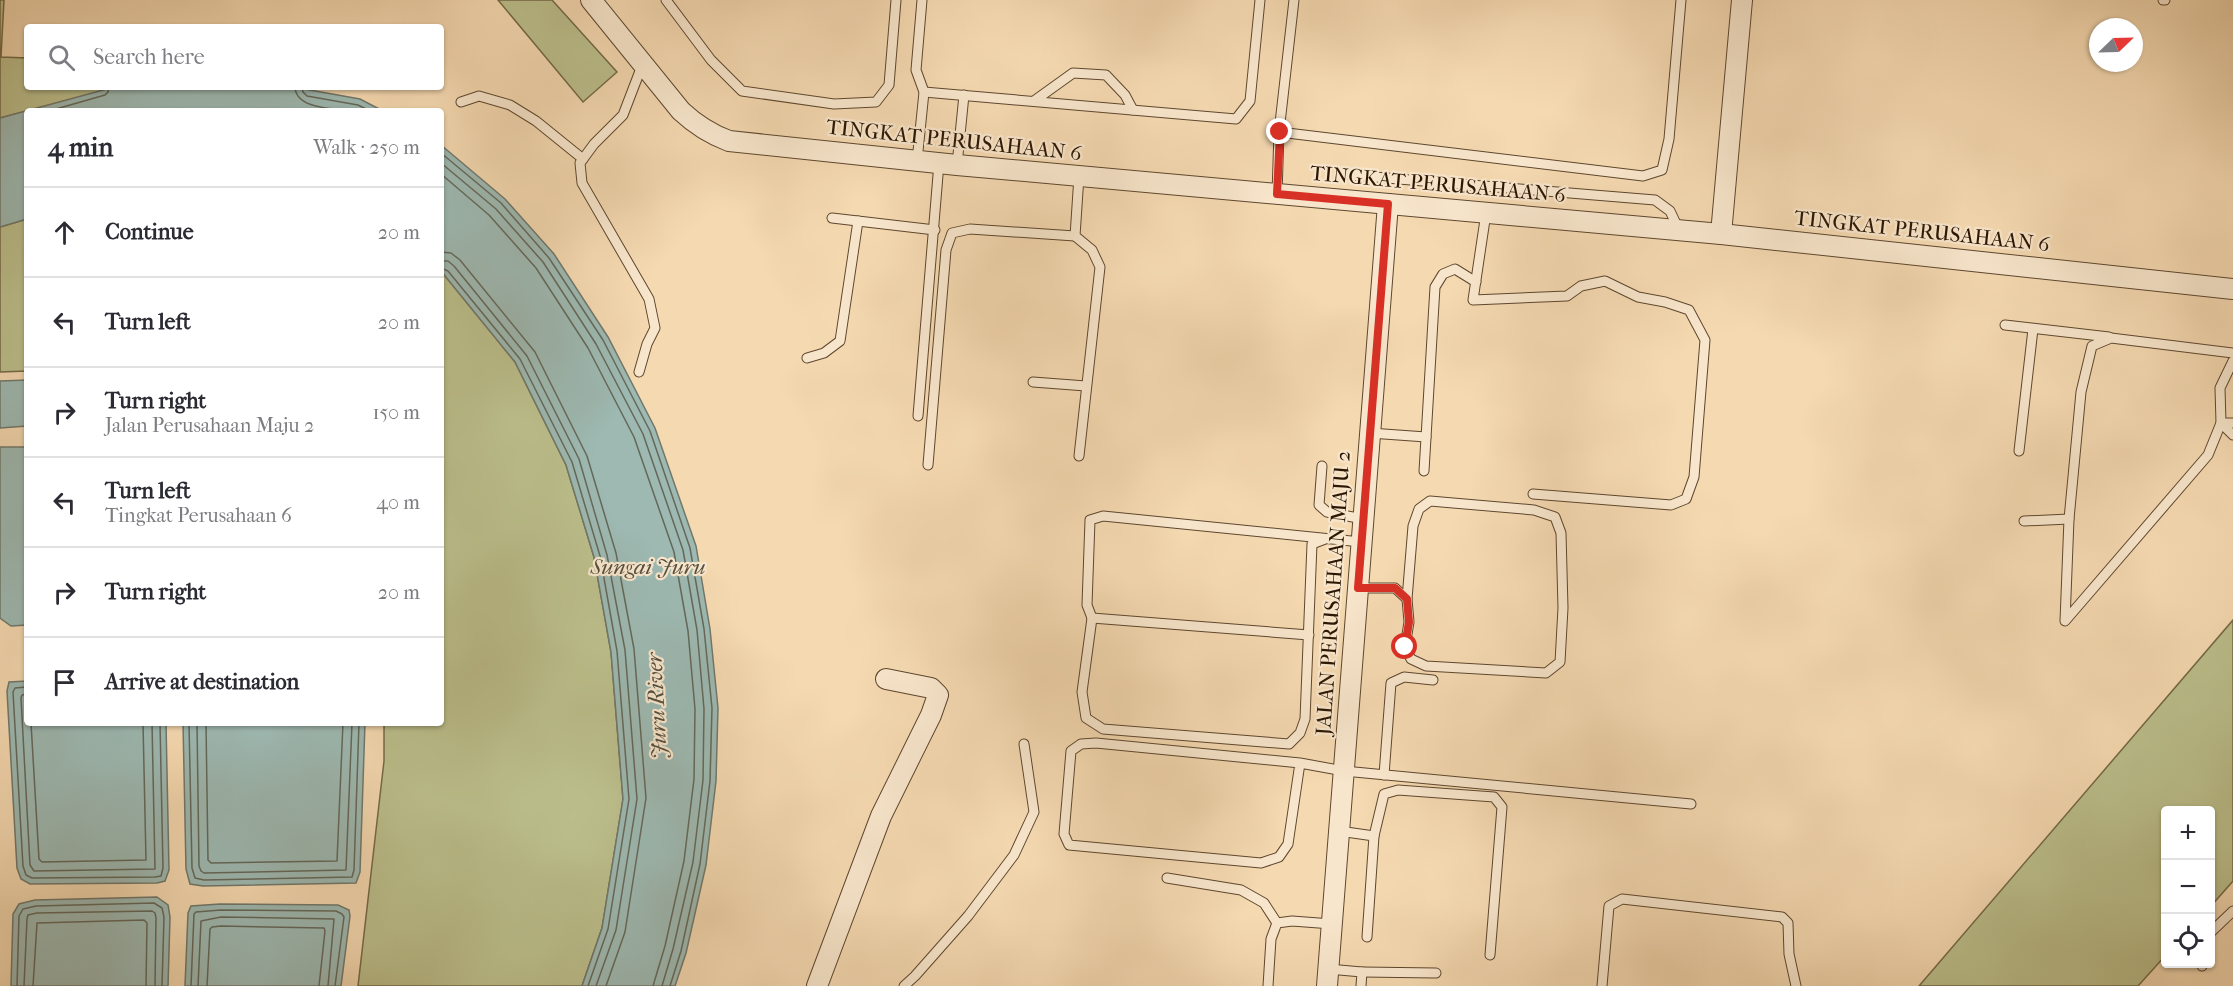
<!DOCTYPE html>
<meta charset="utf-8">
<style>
:root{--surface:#fff;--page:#f2f2f3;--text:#2b2b33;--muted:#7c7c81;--line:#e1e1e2}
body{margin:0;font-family:"IM FELL French Canon",serif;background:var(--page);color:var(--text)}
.controls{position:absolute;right:18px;bottom:18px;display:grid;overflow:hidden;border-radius:6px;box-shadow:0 2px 4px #0004}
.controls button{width:54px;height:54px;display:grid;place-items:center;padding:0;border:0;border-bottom:2px solid var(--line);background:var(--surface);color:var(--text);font:30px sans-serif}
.compass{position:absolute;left:2089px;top:18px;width:54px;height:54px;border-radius:50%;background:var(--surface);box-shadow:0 2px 4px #0004;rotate:67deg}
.stop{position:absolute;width:18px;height:18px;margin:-14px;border:4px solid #d93025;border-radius:50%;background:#fff}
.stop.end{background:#d93025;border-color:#fff;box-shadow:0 2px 6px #0008}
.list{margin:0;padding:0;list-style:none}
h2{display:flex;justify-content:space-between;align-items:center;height:78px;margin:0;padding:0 24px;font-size:26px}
h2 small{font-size:20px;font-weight:400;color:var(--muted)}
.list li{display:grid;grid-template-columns:39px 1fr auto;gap:18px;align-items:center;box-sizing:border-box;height:90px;padding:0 24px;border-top:2px solid var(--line)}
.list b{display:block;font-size:22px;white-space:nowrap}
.list p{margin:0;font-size:20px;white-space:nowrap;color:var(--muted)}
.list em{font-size:20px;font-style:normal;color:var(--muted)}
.icon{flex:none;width:33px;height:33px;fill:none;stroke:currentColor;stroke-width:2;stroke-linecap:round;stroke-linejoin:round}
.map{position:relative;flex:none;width:2233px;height:986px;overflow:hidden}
.search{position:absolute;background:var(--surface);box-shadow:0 2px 4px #0004;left:24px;top:24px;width:420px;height:66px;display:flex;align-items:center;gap:15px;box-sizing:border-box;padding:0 21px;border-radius:6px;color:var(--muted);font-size:22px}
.panel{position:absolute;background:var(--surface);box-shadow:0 2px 4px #0004;left:24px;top:108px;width:420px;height:618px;border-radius:6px}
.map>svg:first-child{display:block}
.green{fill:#bbbf8c;stroke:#746a47;stroke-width:1.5}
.water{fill:#9db9b2;stroke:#70786c;stroke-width:1.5}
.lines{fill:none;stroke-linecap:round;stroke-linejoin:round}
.shore{stroke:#64685a;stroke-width:1.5}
.service-casing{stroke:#5e472e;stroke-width:11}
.minor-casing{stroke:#5e472e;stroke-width:22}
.service{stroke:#f8e6cc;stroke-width:9}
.minor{stroke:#f8e6cc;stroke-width:20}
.route{stroke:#d93025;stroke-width:8}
.labels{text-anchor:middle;stroke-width:4.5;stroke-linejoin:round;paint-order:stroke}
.street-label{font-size:21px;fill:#2c1602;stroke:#f8e6cc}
.water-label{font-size:22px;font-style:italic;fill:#544f40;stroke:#f8e6cc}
</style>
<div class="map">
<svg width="2233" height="986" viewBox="0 0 2233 986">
<rect width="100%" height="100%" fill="#f5d9b1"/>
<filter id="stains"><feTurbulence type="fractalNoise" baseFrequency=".00333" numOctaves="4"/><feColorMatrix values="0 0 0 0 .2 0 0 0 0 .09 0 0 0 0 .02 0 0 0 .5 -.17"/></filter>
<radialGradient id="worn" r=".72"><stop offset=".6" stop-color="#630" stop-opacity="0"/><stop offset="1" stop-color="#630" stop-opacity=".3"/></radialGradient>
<g class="green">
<path d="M0,0H4L1,57L27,58V87H118L0,118Z"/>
<path d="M498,0H552L617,72L583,102Z"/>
<path d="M27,219V371L0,372V227Z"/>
<path d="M441,271L515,362L566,465L594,557L611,652L623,799L602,928L582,986H358L384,761V723H441Z"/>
<path d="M2233,620V881L2211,906L2210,810H2166L2165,956L2138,986H1919Z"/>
</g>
<g class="water">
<path d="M118,87H293L360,99L383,111H27V219L0,227V118L107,89Z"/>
<path d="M441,145L505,199L554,254L608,337L655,428L696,546L710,629L718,708L716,781L706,865L686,953L675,986H582L602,928L623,799L611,652L594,557L566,465L515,362L441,271Z"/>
<path d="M27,380V426L0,428V381Z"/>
<path d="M0,447H27V625L11,626L0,618Z"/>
<path d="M27,681V723H166L169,870L165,881L157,883L30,884L21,879L17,868L7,691L9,682Z"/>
<path d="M183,723H365L360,872L356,883L203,886L190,884L186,869Z"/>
<path d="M157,897L168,905L170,917L168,986H11L13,914L19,904L35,900Z"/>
<path d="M220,904L338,905L349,910L350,916L341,986H185L188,913L191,906Z"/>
</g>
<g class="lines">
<g class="shore">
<path d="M295,87C296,109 332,108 349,111"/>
<path d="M302,87L303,92L307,96L358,105L370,111"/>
<path d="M49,111L105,95L108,92L109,87"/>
<path d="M441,153L501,203L549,258L603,340L650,431L690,548L704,629L712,708L710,781L700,864L681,951L670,986"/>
<path d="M441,163L496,209L543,262L596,344L643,434L683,550L697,630L704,709L703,780L693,862L673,949L662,986"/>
<path d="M441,174L489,215L536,268L588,348L634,437L674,552L688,631L695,709L694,779L684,861L665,946L653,986"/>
<path d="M441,252L451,253L460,260L535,352L587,456L616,553L634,649L646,798L625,932L606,986"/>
<path d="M441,261H448L454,266L527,356L579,459L607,555L625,650L637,799L616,930L596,986"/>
<path d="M441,268L448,271L520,359L572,462L600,556L617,651L629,799L608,929L588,986"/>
<path d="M27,687L15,688L13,692L23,866L26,875L32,878L155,877L161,876L163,868L160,723"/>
<path d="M27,694L22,695L21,698L30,865L34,871L155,869L152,723"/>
<path d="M31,723L39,859L42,862L146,860L143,723"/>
<path d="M189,723L192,868L195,878L204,880L352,877L354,870L359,723"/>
<path d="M197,723L199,866L201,871L204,873L346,870L352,723"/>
<path d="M206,723L208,860L211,863L337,861L343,723"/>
<path d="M17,986L19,916L23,909L36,906L154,903L162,908L164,917L162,986"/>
<path d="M24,986L27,919L28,915L37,913L152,911L155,913L156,918L155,986"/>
<path d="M33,986L37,923L144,920L147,923L146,986"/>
<path d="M191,986L194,914L196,912L221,910L336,911L342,914L344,917L335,986"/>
<path d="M198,986L201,921L221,917L334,919L328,986"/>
<path d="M207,986L210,929L212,927L221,926L324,928L325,931L319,986"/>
</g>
<defs>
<g id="service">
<path d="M666,0L711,60L742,91L834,104L876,102L889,85L896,0"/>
<path d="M2163,0H2165"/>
<path d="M924,92L1236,119L1250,101L1260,0"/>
<path d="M1034,101L1073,73L1106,75L1125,95L1133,110"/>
<path d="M461,102L479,96L510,105L536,121L583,159"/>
<path d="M1279,132L1643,176L1662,170L1669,139L1681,0"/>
<path d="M917,161L924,92L916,70L922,0"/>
<path d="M957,165L964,95"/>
<path d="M1350,175L1655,200L1670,211L1679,230"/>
<path d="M1277,194L1279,132L1294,0"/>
<path d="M1486,213L1473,300L1567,296L1581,286L1605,281L1638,297L1665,302L1689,310L1705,340L1694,477L1686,499L1671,505L1533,494"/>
<path d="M832,218L935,230"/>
<path d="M2005,325L2109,337"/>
<path d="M807,358L824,353L840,341L858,221"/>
<path d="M639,372L647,344L655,328L649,299L582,183L580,163L594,144L623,115L643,63"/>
<path d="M1033,382L1086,386"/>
<path d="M918,416L939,163"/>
<path d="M2233,423H2221L2233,435"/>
<path d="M1370,433L1426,437"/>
<path d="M2019,451L2033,329"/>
<path d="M1079,456L1100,267L1092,250L1075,236L1079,176"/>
<path d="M928,465L946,250L952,233L970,229L1075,236"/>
<path d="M1322,466L1319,505L1327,512L1363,519"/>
<path d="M1424,471L1435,287L1443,274L1455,269L1476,282"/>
<path d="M1430,501L1534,510L1555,517L1561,533L1563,608L1560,662L1546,673L1426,666L1411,659L1405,647L1409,622L1407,599L1413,526L1419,509Z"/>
<path d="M2069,519L2065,621L2208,455L2221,423L2220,388L2233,361"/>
<path d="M2024,521L2069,519L2081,392L2092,346L2111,338L2233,353"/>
<path d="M1325,539L1312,544L1305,719L1300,733L1289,744L1103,729L1086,718L1082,692L1092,618L1087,605L1090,520L1103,516L1361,542"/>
<path d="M1358,588H1395L1407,599"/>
<path d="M1092,618L1309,635"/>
<path d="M1300,763L1288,844L1279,857L1261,863L1069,845L1064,834L1071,751L1081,744L1096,743L1300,763L1344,771L1691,804"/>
<path d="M1384,775L1391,683L1404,677L1433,680"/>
<path d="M1339,831L1374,836L1367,937"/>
<path d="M1374,836L1384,794L1398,790L1494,797L1502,807L1490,955"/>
<path d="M1167,878L1241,890L1264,903L1277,923"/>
<path d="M2210,933L2233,911"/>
<path d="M2202,966V964"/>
<path d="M1328,969L1362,972L1361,986"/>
<path d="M1362,972L1436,973"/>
<path d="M904,986L915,976L968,916L1014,855L1034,812L1024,744"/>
<path d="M1268,986L1271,939L1277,923L1292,921L1332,924"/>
<path d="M1602,986L1609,906L1622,899L1782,917L1788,923L1789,954L1796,986"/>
</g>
<g id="minor">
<path d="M591,0L681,111C696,125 710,134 729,141L957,165L1721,234L2233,289"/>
<path d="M1721,234L1742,0"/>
<path d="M817,986L881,816L931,715L938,695L931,688L886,679"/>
<path d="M1327,986L1388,204"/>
</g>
</defs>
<use href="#service" class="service-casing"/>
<use href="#minor" class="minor-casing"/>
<use href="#service" class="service"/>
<use href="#minor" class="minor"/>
</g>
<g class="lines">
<path class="route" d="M1280,132L1277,194L1388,204L1358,588H1395L1407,599L1409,622L1405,647"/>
</g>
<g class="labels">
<g class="street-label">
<text transform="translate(954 140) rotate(6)" y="7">TINGKAT PERUSAHAAN 6</text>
<text transform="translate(1438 184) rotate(5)" y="7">TINGKAT PERUSAHAAN 6</text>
<text transform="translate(1922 231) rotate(6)" y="7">TINGKAT PERUSAHAAN 6</text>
<text transform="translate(1333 593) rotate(-86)" y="7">JALAN PERUSAHAAN MAJU 2</text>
</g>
<g class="water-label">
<text x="648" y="574">Sungai Juru</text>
<text transform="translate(656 706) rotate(-93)" y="8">Juru River</text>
</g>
</g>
<rect width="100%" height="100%" filter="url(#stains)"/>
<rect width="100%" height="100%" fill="url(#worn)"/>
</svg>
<div class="controls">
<button>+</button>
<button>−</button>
<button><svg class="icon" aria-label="locate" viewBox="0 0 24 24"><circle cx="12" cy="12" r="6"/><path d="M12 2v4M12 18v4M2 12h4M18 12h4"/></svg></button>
</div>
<svg class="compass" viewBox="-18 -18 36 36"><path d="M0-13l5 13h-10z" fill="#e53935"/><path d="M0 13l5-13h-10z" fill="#7c7c81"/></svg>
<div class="stop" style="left:1405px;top:647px"></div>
<div class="stop end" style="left:1280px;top:132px"></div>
<div class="search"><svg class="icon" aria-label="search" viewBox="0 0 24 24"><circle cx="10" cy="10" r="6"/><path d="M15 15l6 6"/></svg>Search here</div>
<section class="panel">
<h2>4 min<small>Walk · 250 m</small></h2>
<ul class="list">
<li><svg class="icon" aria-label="ahead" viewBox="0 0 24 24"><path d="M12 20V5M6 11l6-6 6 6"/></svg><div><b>Continue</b></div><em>20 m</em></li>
<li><svg class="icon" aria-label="left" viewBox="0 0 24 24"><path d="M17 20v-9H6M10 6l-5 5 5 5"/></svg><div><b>Turn left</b></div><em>20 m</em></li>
<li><svg class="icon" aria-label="right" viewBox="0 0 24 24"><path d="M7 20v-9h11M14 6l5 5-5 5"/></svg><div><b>Turn right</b><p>Jalan Perusahaan Maju 2</p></div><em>150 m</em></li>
<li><svg class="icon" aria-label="left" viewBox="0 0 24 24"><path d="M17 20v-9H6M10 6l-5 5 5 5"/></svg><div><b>Turn left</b><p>Tingkat Perusahaan 6</p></div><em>40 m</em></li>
<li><svg class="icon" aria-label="right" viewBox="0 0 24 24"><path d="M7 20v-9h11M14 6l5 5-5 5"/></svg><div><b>Turn right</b></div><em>20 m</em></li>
<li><svg class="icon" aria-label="arrive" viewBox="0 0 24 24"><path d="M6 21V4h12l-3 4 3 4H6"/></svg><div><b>Arrive at destination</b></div></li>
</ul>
</section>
</div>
